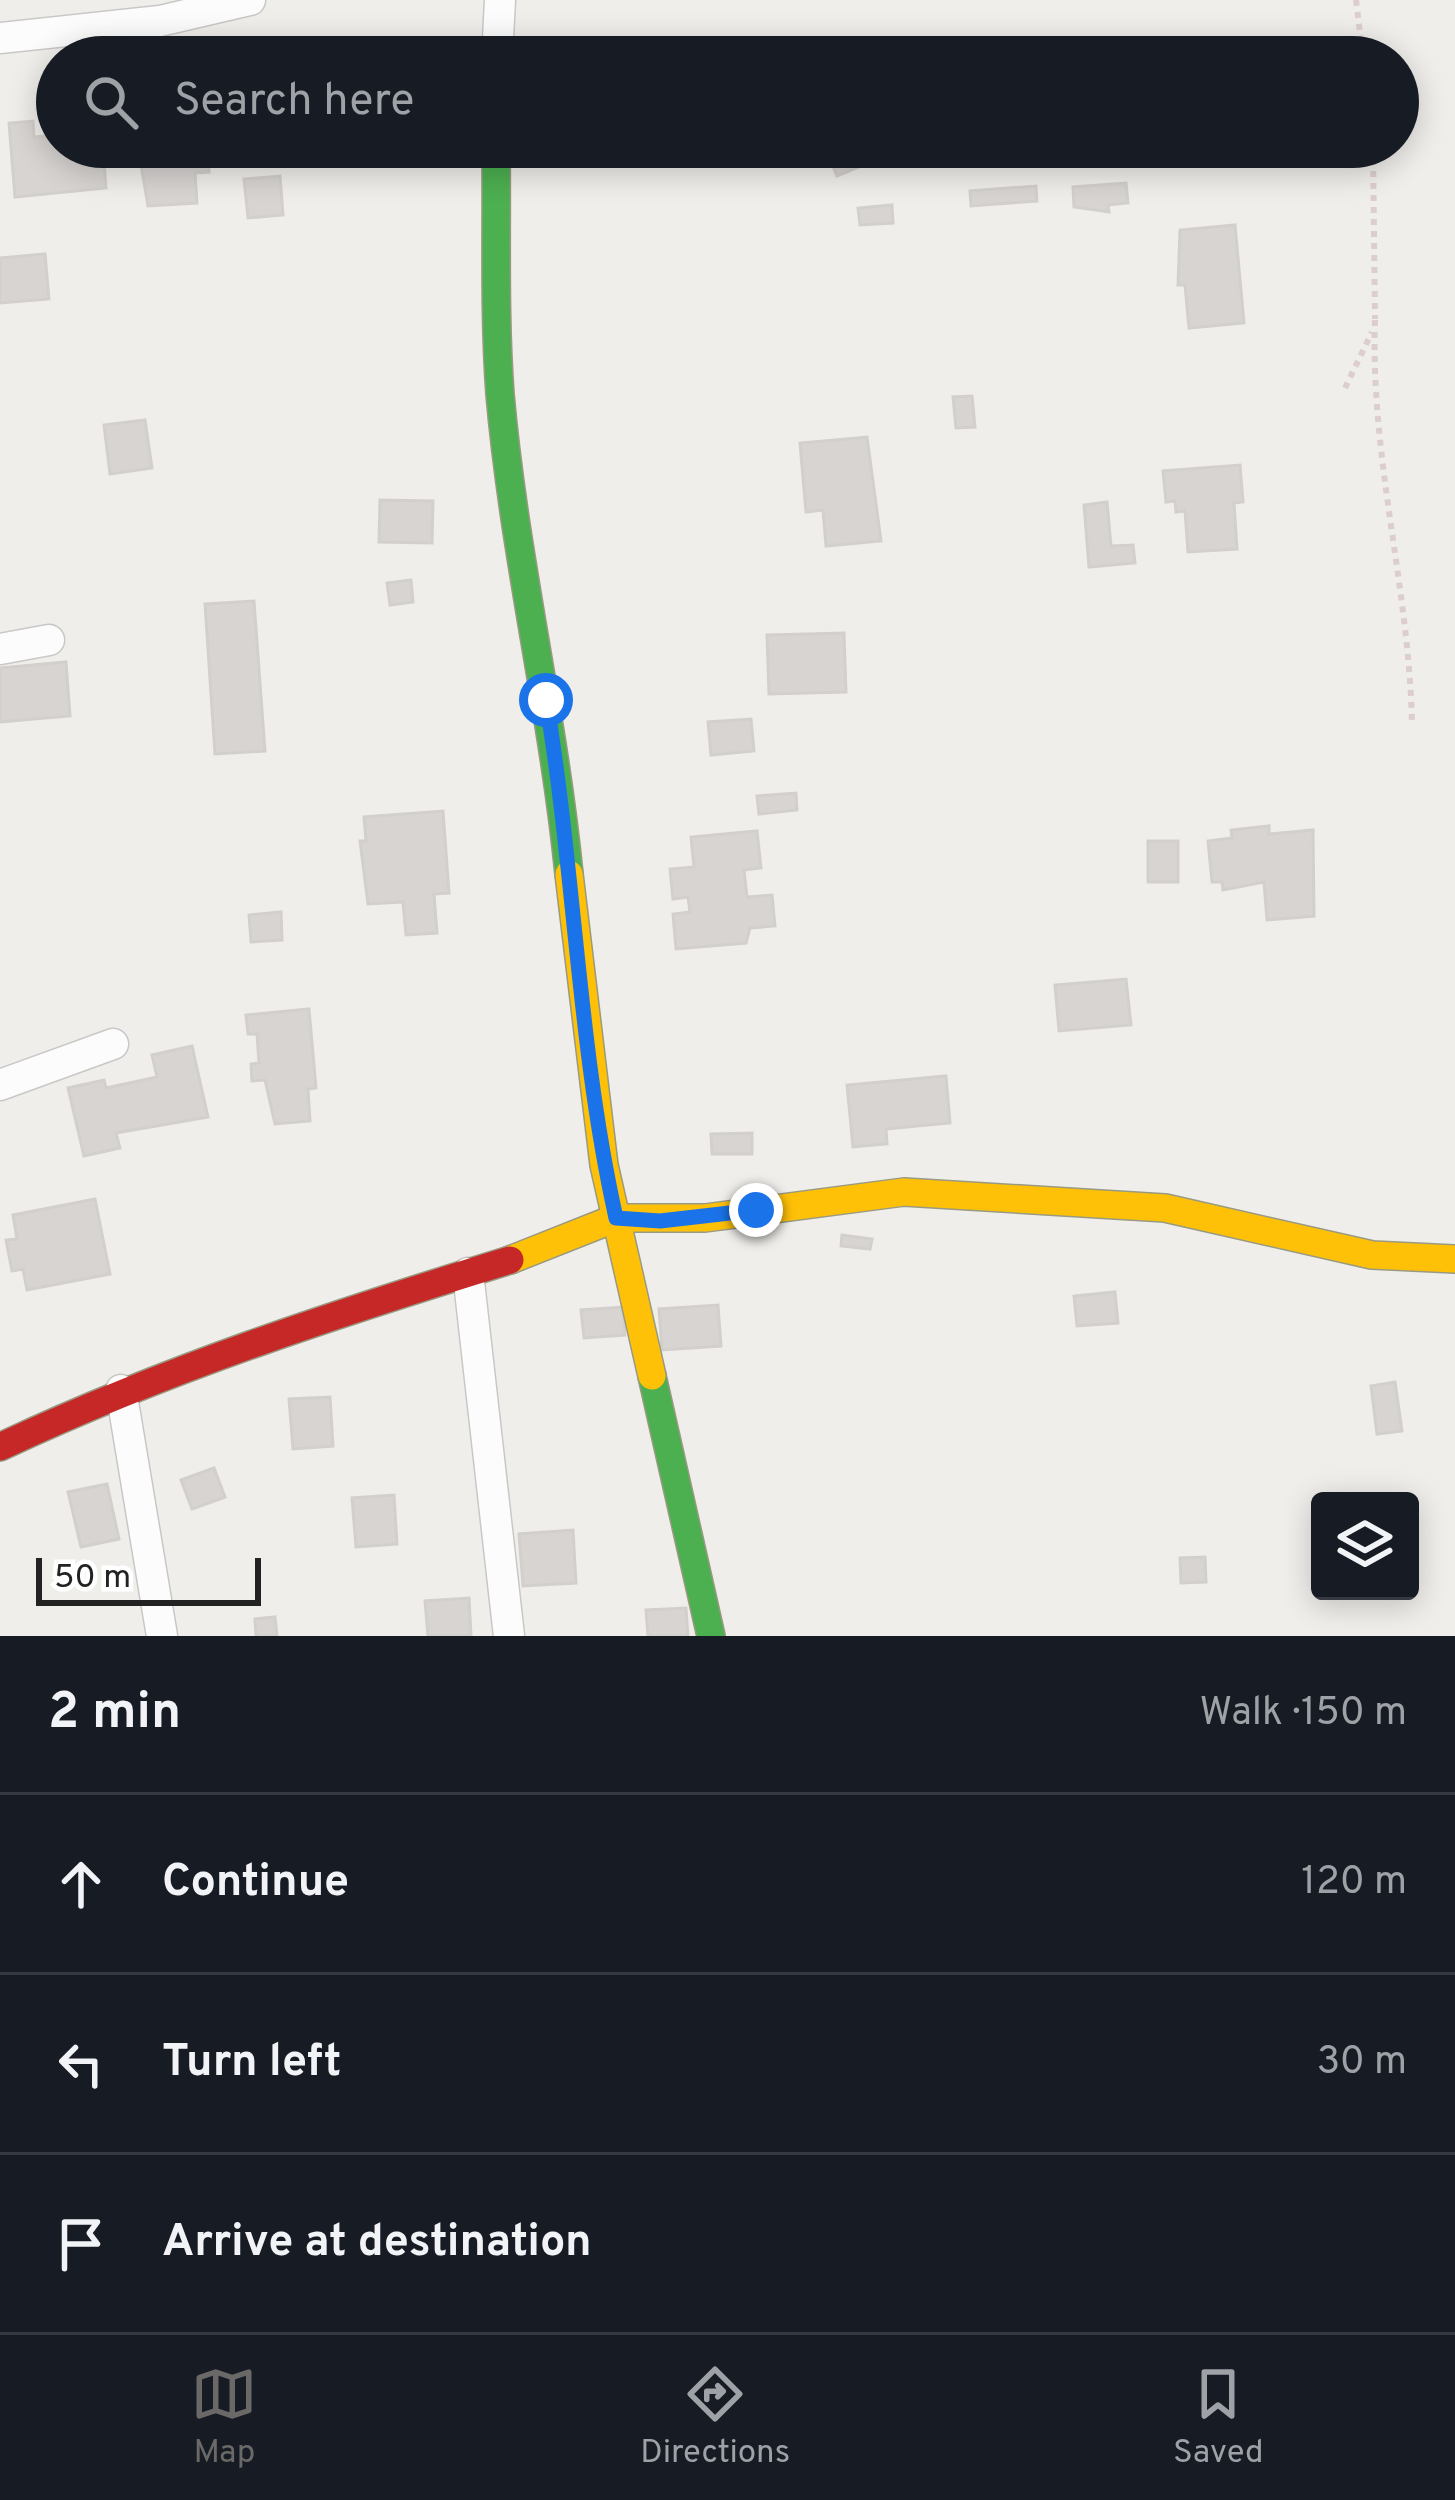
<!DOCTYPE html>
<meta charset="utf-8">
<style>
:root{--surface:#171b24;--page:#242831;--text:#f1f3f6;--muted:#9ea1a6;--line:#363941;--accent:#6a6968}
body{margin:0;font-family:Overpass,sans-serif;background:var(--page);color:var(--text)}
.controls{position:absolute;right:36px;bottom:36px;display:grid;overflow:hidden;border-radius:12px;box-shadow:0 6px 30px #0003}
.controls button{width:108px;height:108px;display:grid;place-items:center;padding:0;border:0;border-bottom:3px solid var(--line);background:var(--surface);color:var(--text);font:60px sans-serif}
.scale{position:absolute;left:36px;bottom:30px;width:225px;box-sizing:border-box;padding-left:12px;border:6px solid #222;border-top:0;font-size:33px;line-height:42px;white-space:nowrap;color:#222;-webkit-text-stroke:9px #fff;paint-order:stroke}
.stop{position:absolute;width:36px;height:36px;margin:-27px;border:9px solid #1a73e8;border-radius:50%;background:#fff}
.stop.end{background:#1a73e8;border-color:#fff;box-shadow:0 3px 12px #0008}
.list{margin:0;padding:0;list-style:none}
h2{display:flex;justify-content:space-between;align-items:center;height:156px;margin:0;padding:0 48px;font-size:51px}
h2 small{font-size:39px;font-weight:400;color:var(--muted)}
.list li{display:grid;grid-template-columns:78px 1fr auto;gap:36px;align-items:center;box-sizing:border-box;height:180px;padding:0 48px;border-top:3px solid var(--line)}
.list b{display:block;font-size:45px;white-space:nowrap}
.list em{font-size:39px;font-style:normal;color:var(--muted)}
.icon{flex:none;width:66px;height:66px;fill:none;stroke:currentColor;stroke-width:2;stroke-linecap:round;stroke-linejoin:round}
.map{position:relative;flex:none;width:1455px;height:1636px;overflow:hidden}
.search{position:absolute;background:var(--surface);box-shadow:0 6px 30px #0003;left:36px;right:36px;top:36px;height:132px;display:flex;align-items:center;gap:30px;box-sizing:border-box;padding:0 42px;border-radius:66px;color:var(--muted);font-size:45px}
.sheet{height:696px;background:var(--surface)}
nav{display:flex;justify-content:space-around;align-items:center;box-sizing:border-box;height:168px;border-top:3px solid var(--line);background:var(--surface);font-size:33px;color:var(--muted)}
nav a{display:grid;justify-items:center;gap:6px}
nav .on{color:var(--accent)}
.map>svg:first-child{display:block}
.building{fill:#d7d4d2;stroke:#d3d0cc;stroke-width:3}
.lines{fill:none;stroke-linecap:round;stroke-linejoin:round}
.street-casing{stroke:#c9c8c7;stroke-width:33}
.fast-casing{stroke:#999a82;stroke-width:30}
.slow-casing{stroke:#999a82;stroke-width:30}
.jam-casing{stroke:#999a82;stroke-width:30}
.path{stroke:#dccecd;stroke-width:6;stroke-dasharray:6 6;stroke-linecap:butt}
.street{stroke:#fdfcfc;stroke-width:30}
.fast{stroke:#4caf50;stroke-width:27}
.slow{stroke:#ffc107;stroke-width:27}
.jam{stroke:#c62828;stroke-width:27}
.route{stroke:#1a73e8;stroke-width:15}
</style>
<div class="map">
<svg width="1455" height="1636" viewBox="0 0 1455 1636">
<rect width="100%" height="100%" fill="#f0eeeb"/>
<g class="building">
<path d="M56,119H57V147H103L106,188L15,197L9,123L33,121L34,137L57,135Z"/>
<path d="M138,147H208L209,172L195,173L197,203L148,206Z"/>
<path d="M825,147H895L897,151L837,176Z"/>
<path d="M280,176L283,215L248,218L244,179Z"/>
<path d="M1126,183L1128,203L1108,205L1109,212L1074,207L1073,187Z"/>
<path d="M1036,186L1037,201L971,206L970,191Z"/>
<path d="M892,205L893,223L860,225L858,208Z"/>
<path d="M1235,225L1244,323L1189,328L1185,285H1178L1180,230Z"/>
<path d="M45,254L49,299L0,303V258Z"/>
<path d="M972,396L975,427L956,428L953,397Z"/>
<path d="M145,420L152,468L110,474L104,425Z"/>
<path d="M867,437L881,541L826,546L823,510L806,512L800,443Z"/>
<path d="M1240,465L1243,502L1234,503L1237,549L1188,552L1185,511L1176,512L1175,501L1166,502L1163,471Z"/>
<path d="M380,500L433,501L432,543L379,542Z"/>
<path d="M1107,502L1111,546L1133,545L1135,563L1089,567L1084,505Z"/>
<path d="M411,580L413,602L390,605L387,583Z"/>
<path d="M254,601L265,751L215,754L205,604Z"/>
<path d="M844,633L846,692L769,694L767,635Z"/>
<path d="M66,662L70,716L0,722V668Z"/>
<path d="M751,719L754,751L711,755L708,722Z"/>
<path d="M796,793L797,810L759,814L757,796Z"/>
<path d="M443,811L449,893L434,894L437,933L406,935L403,902L368,904L360,841H366L364,817Z"/>
<path d="M1269,826V834L1313,830L1314,916L1267,920L1264,882L1223,890L1222,882H1212L1208,841L1232,838L1231,830Z"/>
<path d="M757,831L761,868L744,870L747,897L772,895L775,926L750,928L746,943L676,949L673,914L690,912L688,897L673,899L670,869L694,867L691,837Z"/>
<rect x="1148" y="841" width="30" height="41"/>
<path d="M281,912L282,940L251,942L249,915Z"/>
<path d="M1126,979L1131,1025L1059,1031L1055,985Z"/>
<path d="M309,1009L316,1088L308,1089L310,1121L275,1124L265,1080L252,1081L251,1064L259,1063L257,1034H248L246,1015Z"/>
<path d="M192,1046L208,1117L116,1133L120,1148L84,1156L68,1088L104,1080L106,1088L157,1077L152,1055Z"/>
<path d="M946,1076L950,1123L886,1129L887,1144L853,1147L847,1085Z"/>
<path d="M752,1133V1154H712L711,1134Z"/>
<path d="M95,1199L110,1274L27,1290L23,1269L12,1271L6,1240L17,1239L13,1215Z"/>
<path d="M842,1235L872,1239L870,1249L841,1246Z"/>
<path d="M1115,1292L1118,1323L1077,1326L1074,1296Z"/>
<path d="M718,1305L721,1346L662,1350L659,1309Z"/>
<path d="M623,1307L625,1335L584,1338L581,1310Z"/>
<path d="M1395,1382L1402,1431L1377,1434L1371,1386Z"/>
<path d="M330,1397L333,1446L293,1449L289,1399Z"/>
<path d="M214,1468L225,1497L192,1509L181,1480Z"/>
<path d="M107,1484L119,1539L81,1547L68,1492Z"/>
<path d="M394,1495L397,1544L356,1547L352,1498Z"/>
<path d="M573,1530L576,1583L523,1586L519,1534Z"/>
<path d="M1205,1557L1206,1582L1181,1583L1180,1558Z"/>
<path d="M469,1598L471,1636H428L425,1601Z"/>
<path d="M686,1608L688,1636H648L646,1610Z"/>
<path d="M275,1617L277,1636H256L255,1619Z"/>
</g>
<g class="lines">
<defs>
<g id="street">
<path d="M0,38L160,21L250,0"/>
<path d="M497,57L500,0"/>
<path d="M0,649L49,640"/>
<path d="M0,1085L113,1044"/>
<path d="M468,1273L509,1636"/>
<path d="M121,1390L162,1636"/>
</g>
<g id="fast">
<path d="M496,147C497,229 494,313 500,394C514,555 553,713 569,874"/>
<path d="M652,1376L711,1636"/>
</g>
<g id="slow">
<path d="M569,874L604,1165L652,1376"/>
<path d="M510,1260L616,1218H705L904,1192L1165,1208L1372,1255L1455,1259"/>
</g>
<path id="jam" d="M0,1447C166,1369 335,1314 510,1260"/>
</defs>
<use href="#street" class="street-casing"/>
<use href="#fast" class="fast-casing"/>
<use href="#slow" class="slow-casing"/>
<use href="#jam" class="jam-casing"/>
<g class="path">
<path d="M1356,0L1363,57"/>
<path d="M1373,147L1375,319"/>
<path d="M1375,320C1370,456 1409,588 1412,723"/>
<path d="M1345,388L1372,332"/>
</g>
<use href="#street" class="street"/>
<use href="#fast" class="fast"/>
<use href="#slow" class="slow"/>
<use href="#jam" class="jam"/>
</g>
<g class="lines">
<path class="route" d="M546,700C575,872 578,1048 616,1218L660,1221L756,1210"/>
</g>
</svg>
<div class="controls">
<button><svg class="icon" aria-label="layers" viewBox="0 0 24 24"><path d="M12 4l9 5-9 5-9-5zM3 14l9 5 9-5"/></svg></button>
</div>
<div class="scale">50 m</div>
<div class="stop" style="left:546px;top:700px"></div>
<div class="stop end" style="left:756px;top:1210px"></div>
<div class="search"><svg class="icon" aria-label="search" viewBox="0 0 24 24"><circle cx="10" cy="10" r="6"/><path d="M15 15l6 6"/></svg>Search here</div>
</div>
<section class="sheet">
<h2>2 min<small>Walk · 150 m</small></h2>
<ul class="list">
<li><svg class="icon" aria-label="ahead" viewBox="0 0 24 24"><path d="M12 20V5M6 11l6-6 6 6"/></svg><div><b>Continue</b></div><em>120 m</em></li>
<li><svg class="icon" aria-label="left" viewBox="0 0 24 24"><path d="M17 20v-9H6M10 6l-5 5 5 5"/></svg><div><b>Turn left</b></div><em>30 m</em></li>
<li><svg class="icon" aria-label="arrive" viewBox="0 0 24 24"><path d="M6 21V4h12l-3 4 3 4H6"/></svg><div><b>Arrive at destination</b></div></li>
</ul>
</section>
<nav>
<a class="on"><svg class="icon" aria-label="map" viewBox="0 0 24 24"><path d="M3 6l6-2 6 2 6-2v14l-6 2-6-2-6 2zM9 4v14M15 6v14"/></svg>Map</a>
<a><svg class="icon" aria-label="directions" viewBox="0 0 24 24"><path d="M12 3l9 9-9 9-9-9zM9 14v-3h6M13 9l2 2-2 2"/></svg>Directions</a>
<a><svg class="icon" aria-label="saved" viewBox="0 0 24 24"><path d="M7 4h10v16l-5-4-5 4z"/></svg>Saved</a>
</nav>
